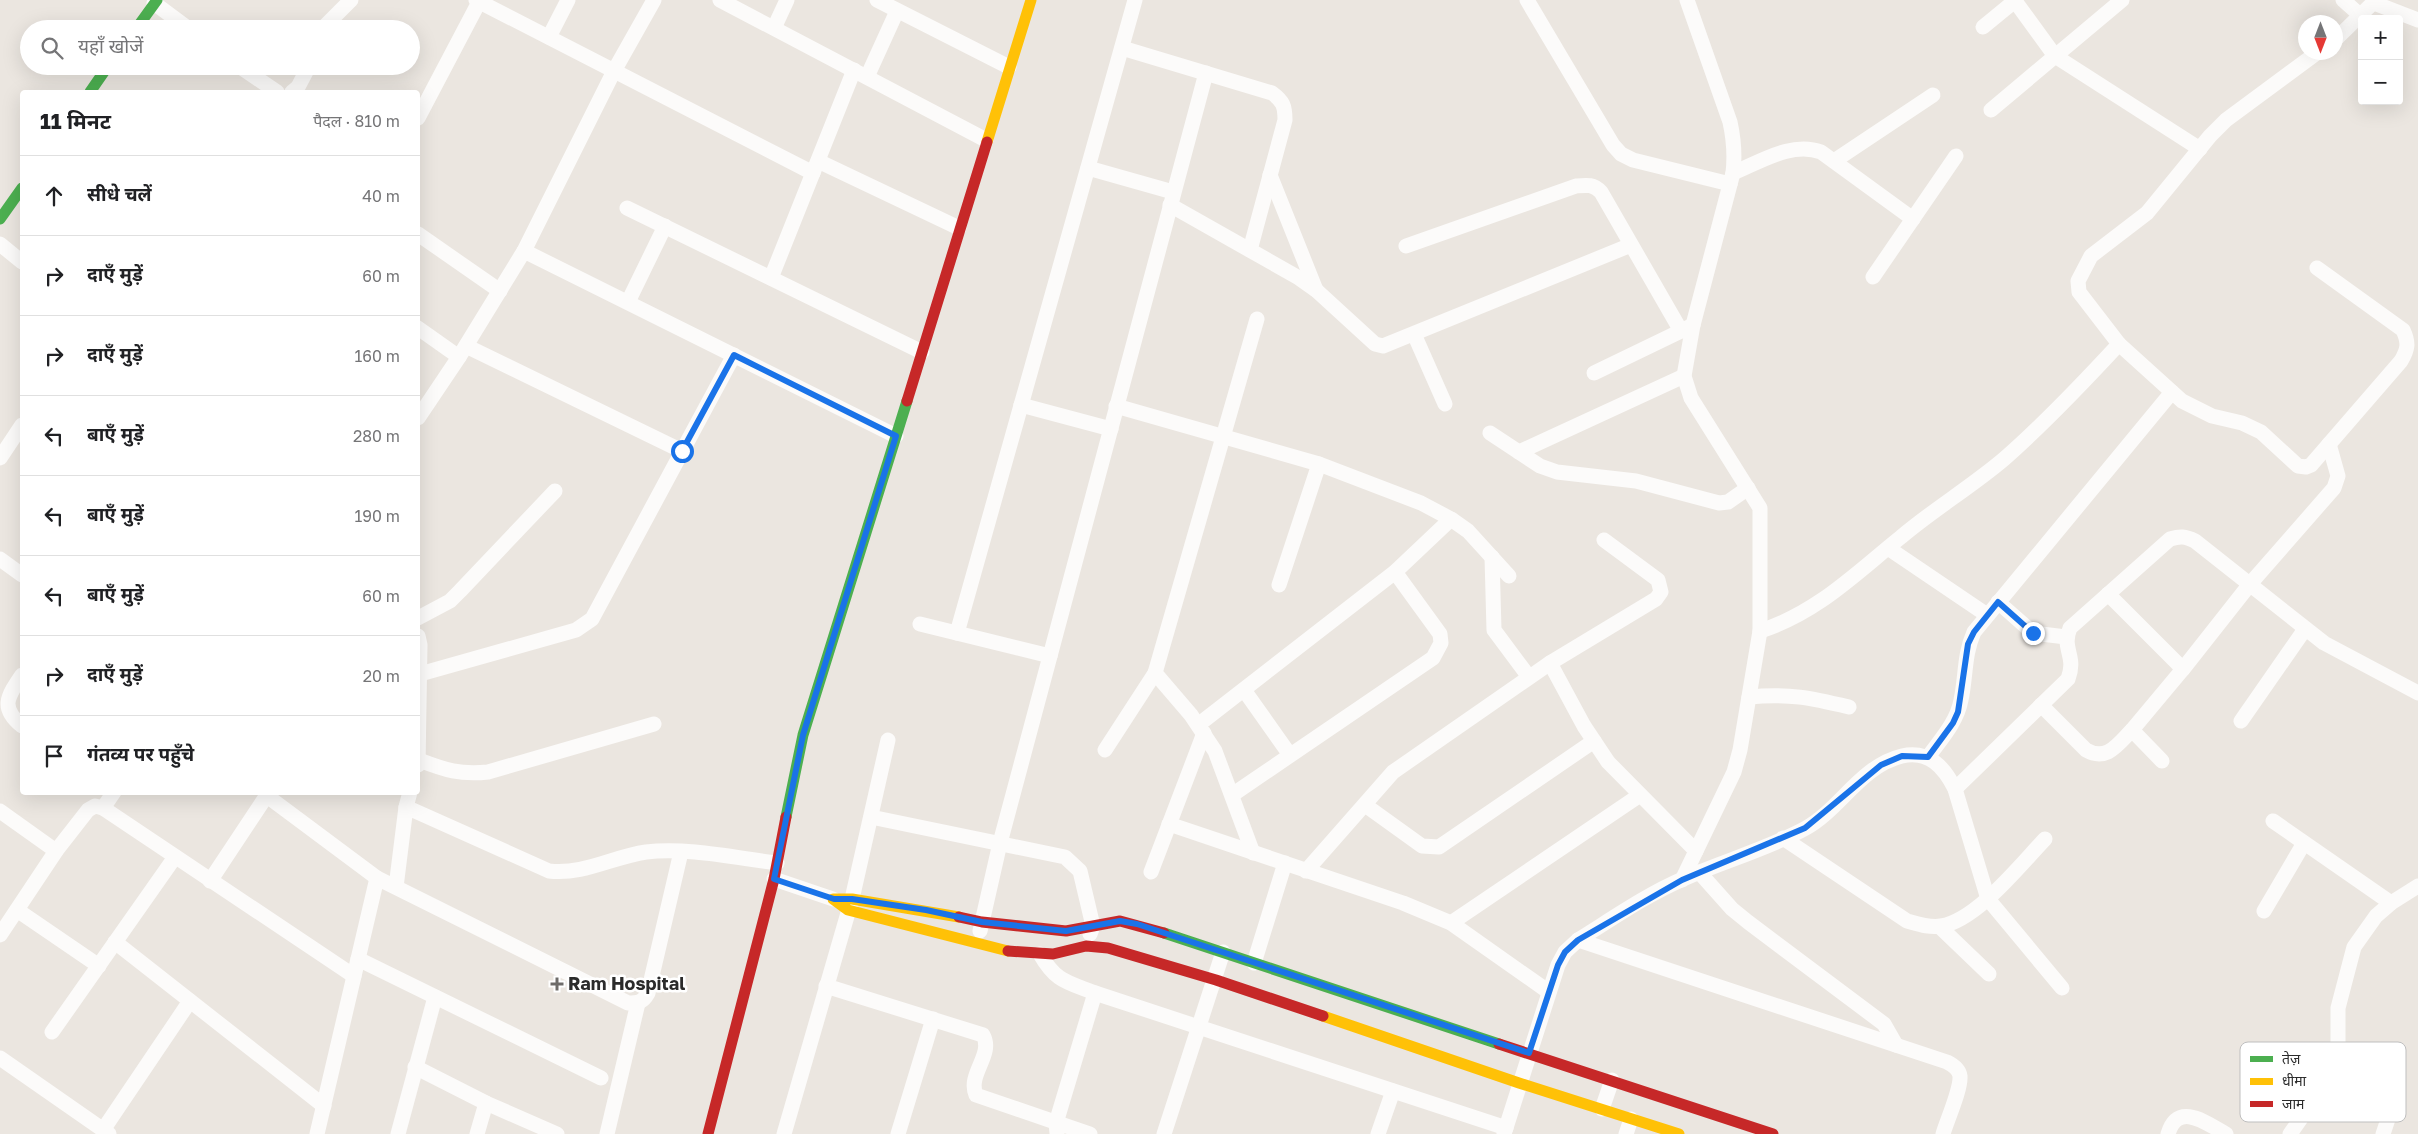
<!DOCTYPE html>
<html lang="hi">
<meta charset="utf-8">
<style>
:root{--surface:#fff;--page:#f2f2f2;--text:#202124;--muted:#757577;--line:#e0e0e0}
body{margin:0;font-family:"Golos Text","Noto Sans Devanagari",sans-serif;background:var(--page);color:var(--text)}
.controls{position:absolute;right:15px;top:15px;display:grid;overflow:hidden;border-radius:5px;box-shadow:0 5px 20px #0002}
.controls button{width:45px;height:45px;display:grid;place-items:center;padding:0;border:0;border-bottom:1px solid var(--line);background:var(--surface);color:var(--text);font:25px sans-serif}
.compass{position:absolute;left:2298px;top:15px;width:45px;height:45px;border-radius:50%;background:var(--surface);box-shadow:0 5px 20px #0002;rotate:180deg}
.stop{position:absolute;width:15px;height:15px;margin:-11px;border:4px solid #1a73e8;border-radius:50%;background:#fff}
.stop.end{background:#1a73e8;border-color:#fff;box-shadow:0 1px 5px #0008}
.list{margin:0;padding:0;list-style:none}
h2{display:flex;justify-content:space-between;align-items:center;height:65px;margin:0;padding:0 20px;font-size:21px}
h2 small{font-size:16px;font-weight:400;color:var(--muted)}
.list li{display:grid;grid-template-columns:32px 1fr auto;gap:15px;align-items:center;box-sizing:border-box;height:80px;padding:0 20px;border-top:1px solid var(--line)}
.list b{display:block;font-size:19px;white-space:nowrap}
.list em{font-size:16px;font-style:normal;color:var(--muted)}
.icon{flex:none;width:28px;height:28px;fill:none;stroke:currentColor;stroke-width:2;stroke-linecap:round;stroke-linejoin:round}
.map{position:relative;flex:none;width:2418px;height:1134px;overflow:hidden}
.search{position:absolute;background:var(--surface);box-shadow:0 5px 20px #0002;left:20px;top:20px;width:400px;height:55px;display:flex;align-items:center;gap:12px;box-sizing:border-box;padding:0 18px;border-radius:28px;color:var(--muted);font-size:19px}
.panel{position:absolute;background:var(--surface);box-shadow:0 5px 20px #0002;left:20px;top:90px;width:400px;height:705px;border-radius:5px}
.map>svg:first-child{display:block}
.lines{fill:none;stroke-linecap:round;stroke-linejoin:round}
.street{stroke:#fcfbfa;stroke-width:15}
.fast{stroke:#4caf50;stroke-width:11}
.slow{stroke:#ffc107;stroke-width:11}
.jam{stroke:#c62828;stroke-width:11}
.route{stroke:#1a73e8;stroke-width:6}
.poi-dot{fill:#6e6c6a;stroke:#fff;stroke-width:2}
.labels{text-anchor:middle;stroke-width:5;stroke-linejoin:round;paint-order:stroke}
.poi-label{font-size:18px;font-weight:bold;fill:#2b2b2b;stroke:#fff;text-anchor:start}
.key{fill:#fff;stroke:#bfbfbf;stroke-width:1}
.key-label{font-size:14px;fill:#2b2b2b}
</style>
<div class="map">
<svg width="2418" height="1134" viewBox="0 0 2418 1134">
<rect width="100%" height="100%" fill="#ebe6e0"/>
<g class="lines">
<g class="street">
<path d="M476,0L813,173"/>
<path d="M720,0L986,140"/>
<path d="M877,0L1009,67"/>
<path d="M1527,0L1613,145L1621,154L1633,160L1730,184"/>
<path d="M2343,0L2361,16"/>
<path d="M2015,1L2055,56L2200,149"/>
<path d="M154,3L189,29"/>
<path d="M2374,3L2418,20"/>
<path d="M1983,27L2016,0"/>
<path d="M774,28L787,0"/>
<path d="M322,29L351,0"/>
<path d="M549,37L568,0"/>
<path d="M2336,39L2376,0"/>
<path d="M1122,48L1272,93C1283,101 1285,106 1285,120L1250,250"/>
<path d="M239,66L277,92"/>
<path d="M867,77L897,11"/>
<path d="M292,92L298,87L309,66"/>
<path d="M1991,110L2122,0"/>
<path d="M418,118L479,2"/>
<path d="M818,161L959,228"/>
<path d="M1834,161L1933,95"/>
<path d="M1088,168L1173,192"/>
<path d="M1733,173C1760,162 1792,141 1821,152L1913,219"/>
<path d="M1270,175L1316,290"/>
<path d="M1170,205L1299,278L1316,290L1375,344L1383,346L1631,245"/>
<path d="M627,208L922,352"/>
<path d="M418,234L500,291"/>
<path d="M0,244L22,262"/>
<path d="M1406,246L1576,186C1587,185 1593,184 1601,192L1681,331L1693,325"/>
<path d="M524,251L896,436"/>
<path d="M1873,277L1956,156"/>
<path d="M771,278L854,70"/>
<path d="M628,302L665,226"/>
<path d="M418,328L459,357"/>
<path d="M1414,334L1445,404"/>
<path d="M2119,344L2182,401L2212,416L2242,423L2261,432L2298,466L2306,467L2311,465L2401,361C2408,349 2409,343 2403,330L2317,268"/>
<path d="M466,346L682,451"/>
<path d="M1594,373L1681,331"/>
<path d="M1021,405L1111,429"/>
<path d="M1116,406L1319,464L1421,503L1451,519L1468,531L1509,576"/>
<path d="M418,418L459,357L524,251L614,71L654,0"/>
<path d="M1490,433L1540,466L1557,472L1636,481L1719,503L1728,502L1748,488"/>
<path d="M1519,452L1684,376"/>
<path d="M0,458L22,425"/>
<path d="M1604,540L1658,580L1661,592L1656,599L1550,663L1584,726L1608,762L1696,851"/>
<path d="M1888,548L1987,615"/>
<path d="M1492,557L1494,630L1529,677"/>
<path d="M0,559L22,575"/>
<path d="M1279,585L1319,464"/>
<path d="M2108,594L2183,669L2132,730"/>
<path d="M1998,602L2033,633L2066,637"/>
<path d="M418,618L450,601L460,591L555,491"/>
<path d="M920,624L1050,656"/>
<path d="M1760,631C1817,613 1856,573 1901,537C1934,509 1971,487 2004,459C2045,423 2082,384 2119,344L2079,292L2078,281L2091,256L2147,213L2210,136L2226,120L2318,52"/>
<path d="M957,633L1135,0"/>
<path d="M418,636L420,645L418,765"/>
<path d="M2183,669L2250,584L2334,488L2338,476L2329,444"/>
<path d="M420,674L576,630L592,619L734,355"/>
<path d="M22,675C7,697 0,708 22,726"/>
<path d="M1244,690L1290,755"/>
<path d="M1749,697C1789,693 1811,698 1849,707"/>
<path d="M2041,705L2086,750C2107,762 2118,744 2132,730L2162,761"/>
<path d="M2241,721L2305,629"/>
<path d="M1198,725L1395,572L1451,519"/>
<path d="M1105,750L1155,673"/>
<path d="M1928,757C1941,739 1957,722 1961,700C1966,677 1964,654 1974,632L2172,392"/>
<path d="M419,760C445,770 460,775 488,772L654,724"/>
<path d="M1955,789L2068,679C2077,655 2061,650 2070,628L2170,539C2180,536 2185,536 2195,541L2324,643L2418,693"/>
<path d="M410,792L406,807L549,871C584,875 612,857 646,852C687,847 736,858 777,863"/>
<path d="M1232,795L1433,658L1441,643L1440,634L1395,572"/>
<path d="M267,796L377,878"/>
<path d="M1365,805L1422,846L1439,847L1594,741"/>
<path d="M103,808L114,792"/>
<path d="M0,811L56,851L0,935"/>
<path d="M871,817L1065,857L1080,871L1093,926L1090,934"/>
<path d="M2273,821L2391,903"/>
<path d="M1169,824L1403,903L1451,923L1549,992"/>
<path d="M1783,838L1907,921C1918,924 1929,928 1941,926C1977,920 2020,865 2045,839"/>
<path d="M56,851L88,810L95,806L103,808L354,976"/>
<path d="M1253,853L1215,751L1191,715L1155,673L1257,319"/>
<path d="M1306,871L1393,772L1550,663"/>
<path d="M1151,872L1204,733"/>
<path d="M1699,872L1732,909L1748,922L1884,1024L1896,1045"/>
<path d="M774,879L833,899"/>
<path d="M1682,880L1734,772L1740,750L1760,631V508L1691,398L1684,376L1693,325L1733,173C1735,155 1734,140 1730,122L1687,0"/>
<path d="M210,881L269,792"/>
<path d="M396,887L406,807"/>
<path d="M17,910L99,966"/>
<path d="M2264,911L2304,843"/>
<path d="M1451,923L1640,795"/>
<path d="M1940,927L1989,974"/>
<path d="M980,931L1000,843L1206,73"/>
<path d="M1578,940L1947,1062C1953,1065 1959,1069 1960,1076C1961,1090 1947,1120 1943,1134"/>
<path d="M115,942L324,1106"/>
<path d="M1040,954C1056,982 1067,982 1095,993L1506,1128"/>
<path d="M358,959L601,1078"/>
<path d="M1254,963L1285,863"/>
<path d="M826,986L983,1035C994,1055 967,1074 976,1095L1090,1134"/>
<path d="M52,1032L175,857"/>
<path d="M0,1058L109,1134"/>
<path d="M415,1067L486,1103L477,1134"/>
<path d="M486,1103L557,1134"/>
<path d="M1602,1109L1612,1080"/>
<path d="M103,1130L190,1001"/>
<path d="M1057,1133L1056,1123L1095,993"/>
<path d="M317,1134L377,878L628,1003C639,1003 643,1002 648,993L681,852"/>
<path d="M398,1134L435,997"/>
<path d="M607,1134L638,1003"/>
<path d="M784,1134L852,899L888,740"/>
<path d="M898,1134L933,1019"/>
<path d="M1164,1134L1223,952"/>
<path d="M1378,1134L1393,1091"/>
<path d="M1504,1134L1558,965L1565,952L1578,940C1612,919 1646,895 1683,879C1721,862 1770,848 1806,828C1841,808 1861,766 1902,756C1929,750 1944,767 1955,789L1988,899L2062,988"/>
<path d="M1626,1134L1631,1119"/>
<path d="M2168,1134C2178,1101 2206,1123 2226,1134"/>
<path d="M2290,1134L2334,1071L2338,1048V1008L2354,947L2376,916L2391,903L2418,886"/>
<path d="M2383,1134L2397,1092"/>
</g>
<g class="fast">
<path d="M136,29L157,0"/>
<path d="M90,92L108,66"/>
<path d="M0,219L22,188"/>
<path d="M786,817L803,735L907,401"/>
<path d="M1164,933L1499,1044"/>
</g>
<g class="slow">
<path d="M987,142L1031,0"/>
<path d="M959,917L852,899H833L848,910L1008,951"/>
<path d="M1323,1016L1519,1083L1679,1134"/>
</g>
<g class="jam">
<path d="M907,401L987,142"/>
<path d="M959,917L982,922L1066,931L1120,921L1164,933"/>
<path d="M1008,951L1053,954L1086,946L1108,948L1216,980L1323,1016"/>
<path d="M1499,1044L1773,1134"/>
<path d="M708,1134L774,879L786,817"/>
</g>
</g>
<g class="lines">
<path class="route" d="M682,451L734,355L896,436L803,735L774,879L834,899H852L926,910L982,922L1066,931L1120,921L1137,924L1529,1053L1558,965L1565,952L1578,940L1682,880L1805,828L1881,765L1902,756L1928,757L1953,723L1958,712L1968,644L1974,632L1998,602L2033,633"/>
</g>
<path class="poi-dot" d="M554.5 976.5h5v5h5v5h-5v5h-5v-5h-5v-5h5z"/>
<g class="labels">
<g class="poi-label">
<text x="568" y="990">Ram Hospital</text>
</g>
</g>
<rect x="2240" y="1042" width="166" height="80" rx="8" class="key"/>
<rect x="2250" y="1056" width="23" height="6" fill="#4caf50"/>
<rect x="2250" y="1078" width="23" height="7" fill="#ffc107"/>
<rect x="2250" y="1101" width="23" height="6" fill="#c62828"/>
<g class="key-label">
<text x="2282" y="1064">तेज़</text>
<text x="2282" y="1086">धीमा</text>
<text x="2282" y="1109">जाम</text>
</g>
</svg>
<div class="controls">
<button>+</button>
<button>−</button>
</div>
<svg class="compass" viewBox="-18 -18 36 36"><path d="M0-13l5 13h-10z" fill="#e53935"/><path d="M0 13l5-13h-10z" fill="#757577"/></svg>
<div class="stop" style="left:682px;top:451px"></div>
<div class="stop end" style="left:2033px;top:633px"></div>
<div class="search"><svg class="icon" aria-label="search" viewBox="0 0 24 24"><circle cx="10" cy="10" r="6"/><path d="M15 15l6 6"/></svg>यहाँ खोजें</div>
<section class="panel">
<h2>11 मिनट<small>पैदल · 810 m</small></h2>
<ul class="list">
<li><svg class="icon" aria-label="ahead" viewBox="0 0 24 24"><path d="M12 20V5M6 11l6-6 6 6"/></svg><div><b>सीधे चलें</b></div><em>40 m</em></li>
<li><svg class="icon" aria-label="right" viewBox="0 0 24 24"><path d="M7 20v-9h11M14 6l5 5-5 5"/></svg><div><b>दाएँ मुड़ें</b></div><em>60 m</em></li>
<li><svg class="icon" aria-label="right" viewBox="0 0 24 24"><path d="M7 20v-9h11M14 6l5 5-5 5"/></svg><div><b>दाएँ मुड़ें</b></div><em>160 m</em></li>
<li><svg class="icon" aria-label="left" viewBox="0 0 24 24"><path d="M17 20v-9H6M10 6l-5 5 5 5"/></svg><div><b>बाएँ मुड़ें</b></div><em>280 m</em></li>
<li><svg class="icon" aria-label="left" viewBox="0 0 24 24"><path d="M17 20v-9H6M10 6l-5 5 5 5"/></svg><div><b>बाएँ मुड़ें</b></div><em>190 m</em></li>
<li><svg class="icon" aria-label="left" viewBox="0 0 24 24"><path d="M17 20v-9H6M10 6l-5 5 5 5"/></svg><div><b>बाएँ मुड़ें</b></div><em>60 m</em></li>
<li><svg class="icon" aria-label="right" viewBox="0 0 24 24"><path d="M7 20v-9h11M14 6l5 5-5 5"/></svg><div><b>दाएँ मुड़ें</b></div><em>20 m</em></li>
<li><svg class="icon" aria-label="arrive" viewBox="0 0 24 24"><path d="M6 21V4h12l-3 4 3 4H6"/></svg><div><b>गंतव्य पर पहुँचे</b></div></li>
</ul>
</section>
</div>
